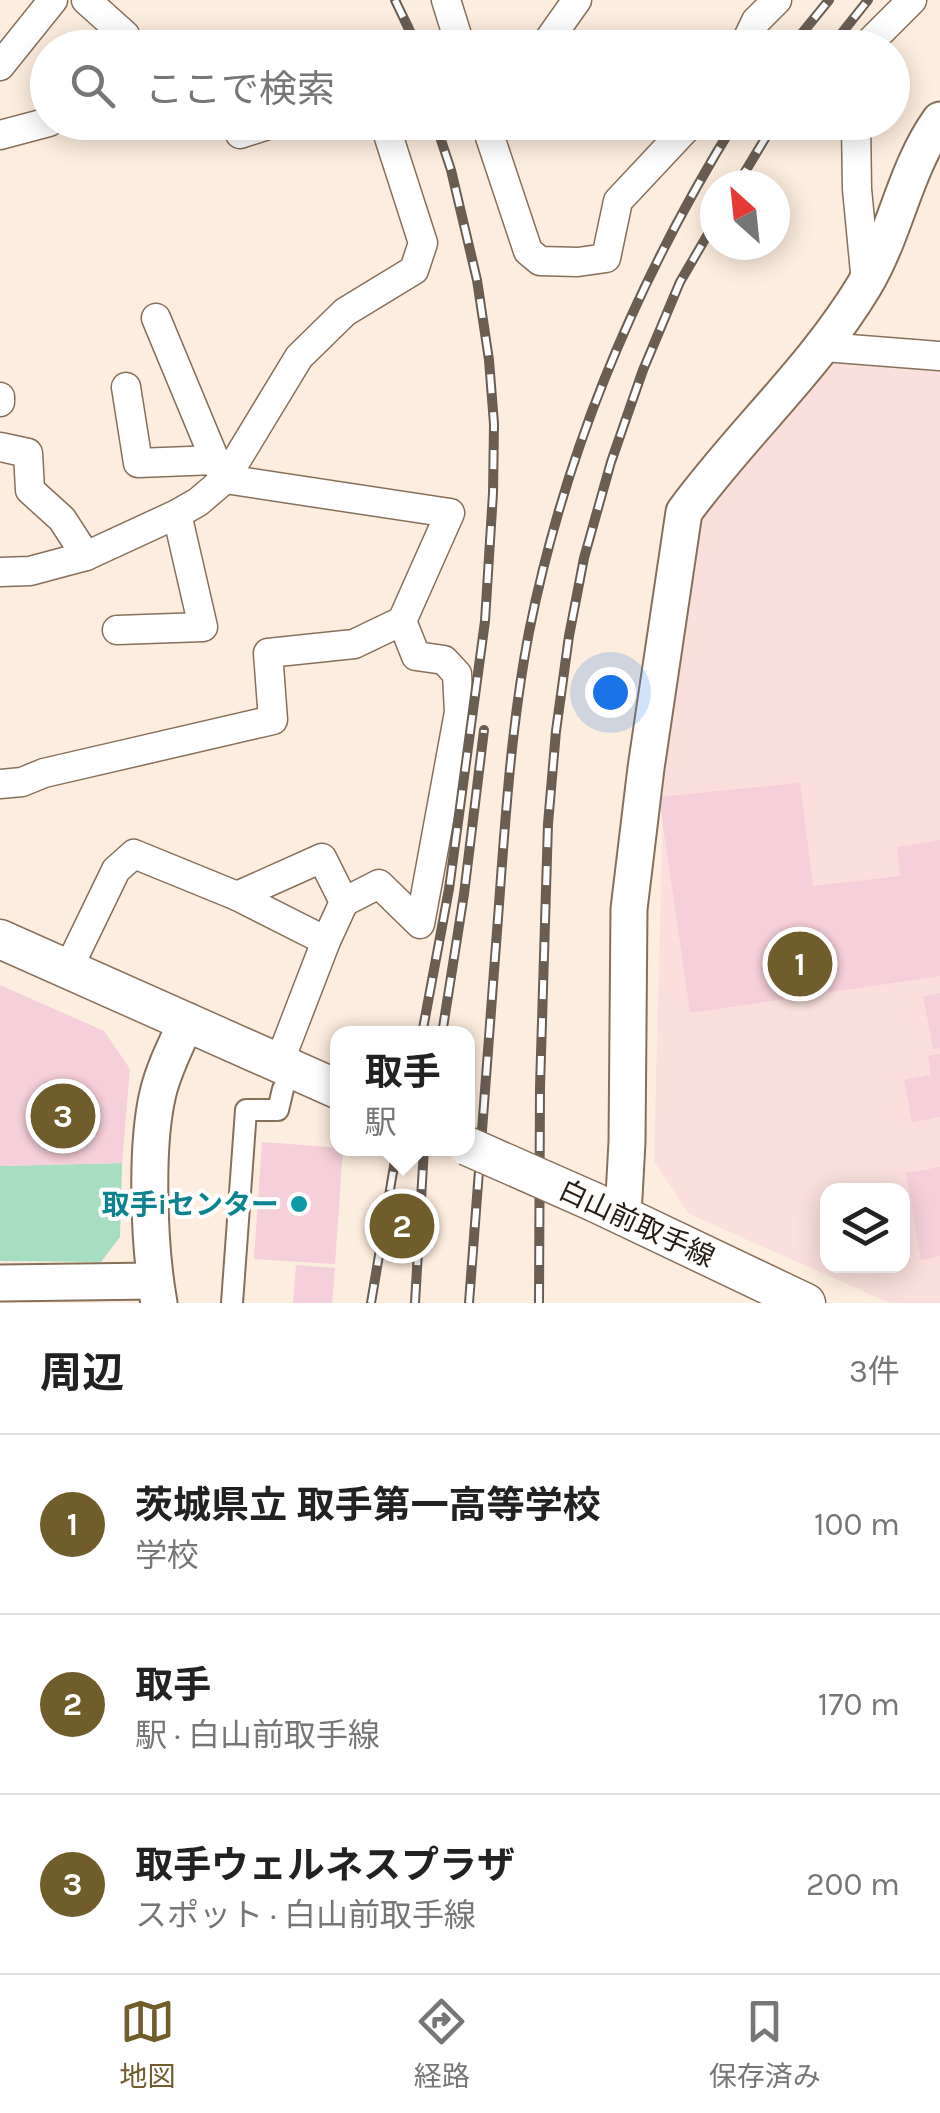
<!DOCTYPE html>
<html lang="ja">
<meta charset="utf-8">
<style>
:root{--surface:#fff;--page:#f2f2f2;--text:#222;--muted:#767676;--line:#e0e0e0;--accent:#715c2b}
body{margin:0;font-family:Karla,"Noto Sans JP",sans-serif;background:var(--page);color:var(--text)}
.controls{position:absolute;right:30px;bottom:30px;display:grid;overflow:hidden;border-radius:20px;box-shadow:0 5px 25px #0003}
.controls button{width:90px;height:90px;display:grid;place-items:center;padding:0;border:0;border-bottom:2px solid var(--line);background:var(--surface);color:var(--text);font:50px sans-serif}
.compass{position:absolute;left:700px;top:170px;width:90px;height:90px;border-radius:50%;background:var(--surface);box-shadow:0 5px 25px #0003;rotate:333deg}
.you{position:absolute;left:610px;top:692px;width:35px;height:35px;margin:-25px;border:8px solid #fff;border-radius:50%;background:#1a73e8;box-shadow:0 0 0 15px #1a73e833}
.badge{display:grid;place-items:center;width:65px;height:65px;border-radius:50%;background:var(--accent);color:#fff;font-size:32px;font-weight:700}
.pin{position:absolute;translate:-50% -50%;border:5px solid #fff;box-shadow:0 2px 10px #0006}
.popup{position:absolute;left:330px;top:1026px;width:145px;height:130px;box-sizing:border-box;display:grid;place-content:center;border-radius:20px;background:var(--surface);filter:drop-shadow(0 2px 8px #0005);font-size:32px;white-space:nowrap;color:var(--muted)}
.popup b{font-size:38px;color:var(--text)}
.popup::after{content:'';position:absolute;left:50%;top:100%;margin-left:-20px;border:20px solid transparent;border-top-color:var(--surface)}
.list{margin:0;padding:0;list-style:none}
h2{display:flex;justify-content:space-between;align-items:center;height:130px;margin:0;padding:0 40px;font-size:42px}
h2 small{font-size:32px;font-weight:400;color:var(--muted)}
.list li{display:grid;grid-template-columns:65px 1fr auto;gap:30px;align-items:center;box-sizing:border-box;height:180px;padding:0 40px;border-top:2px solid var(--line)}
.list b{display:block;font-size:38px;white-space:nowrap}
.list p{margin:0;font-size:32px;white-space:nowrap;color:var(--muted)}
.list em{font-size:32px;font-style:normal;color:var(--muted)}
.icon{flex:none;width:55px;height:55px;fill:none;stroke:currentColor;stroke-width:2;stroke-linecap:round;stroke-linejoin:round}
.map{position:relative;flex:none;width:940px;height:1303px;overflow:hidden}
.search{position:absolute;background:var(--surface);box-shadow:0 5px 25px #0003;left:30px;right:30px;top:30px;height:110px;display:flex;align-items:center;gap:25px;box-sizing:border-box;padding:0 35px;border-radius:55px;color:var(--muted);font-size:38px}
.sheet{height:670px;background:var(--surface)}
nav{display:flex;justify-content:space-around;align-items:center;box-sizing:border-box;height:140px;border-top:2px solid var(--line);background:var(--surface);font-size:28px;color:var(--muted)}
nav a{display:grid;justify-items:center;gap:5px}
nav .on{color:var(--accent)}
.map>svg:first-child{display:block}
.education{fill:#fadfdc;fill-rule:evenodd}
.green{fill:#a7dec2}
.building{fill:#f5cfd9}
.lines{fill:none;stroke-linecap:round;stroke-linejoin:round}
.pedestrian-casing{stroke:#877059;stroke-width:24}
.minor-casing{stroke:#877059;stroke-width:31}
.tertiary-casing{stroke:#877059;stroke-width:39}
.secondary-casing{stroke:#877059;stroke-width:41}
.pedestrian{stroke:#fff;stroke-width:20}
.minor{stroke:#fff;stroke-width:28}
.tertiary{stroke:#fff;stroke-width:35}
.secondary{stroke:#fff;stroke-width:38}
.rail-casing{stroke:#6a5e53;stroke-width:10}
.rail{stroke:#fff;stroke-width:6;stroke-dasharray:19;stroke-linecap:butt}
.secondary-bridge-casing{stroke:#877059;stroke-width:41;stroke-linecap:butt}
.secondary-bridge{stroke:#fff;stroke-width:38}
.culture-dot{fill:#0f9aa8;stroke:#fff;stroke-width:4}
.labels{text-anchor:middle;stroke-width:8;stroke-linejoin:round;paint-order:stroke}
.culture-label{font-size:28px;font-weight:bold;fill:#0d838f;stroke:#fff;text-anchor:end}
.street-label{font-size:28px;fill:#271d14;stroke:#fff}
</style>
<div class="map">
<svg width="940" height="1303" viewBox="0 0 940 1303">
<rect width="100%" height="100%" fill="#fdedde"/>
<path class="education" d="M835,363L940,367V1303H890L689,1214L654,1161L664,767L701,519ZM828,1190H902V1266H828Z"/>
<path class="green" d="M122,1163L120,1237L101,1262L0,1261V1166Z"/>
<g class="building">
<path d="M800,783L813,886L900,876L897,847L940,840V976L690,1013L659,797Z"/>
<path d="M0,985L104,1031L130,1069L122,1163L0,1166Z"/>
<path d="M940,993V1048L933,1049L923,996Z"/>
<path d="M940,1054V1117L912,1122L904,1080L931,1075L928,1056Z"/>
<path d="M262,1142L343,1148L335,1264L254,1259Z"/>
<path d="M940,1167V1256L921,1260L906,1173Z"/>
<path d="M296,1265L335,1268L332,1303H293Z"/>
</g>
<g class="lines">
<defs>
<path id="pedestrian" d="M232,1303L246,1110H278L283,1089"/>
<g id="minor">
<path d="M86,0L125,35L126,48"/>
<path d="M446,0L461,48"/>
<path d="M543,48L577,0"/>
<path d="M743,48L756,21L777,0"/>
<path d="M864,48L912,0"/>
<path d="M0,66L53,0"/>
<path d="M485,122L528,251L540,261L578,262L606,258L618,201L692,122"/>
<path d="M856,122L857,189L866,283"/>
<path d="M240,134L277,122"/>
<path d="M0,135L49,122"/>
<path d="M156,318L215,460"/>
<path d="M824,347L940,356"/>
<path d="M0,397V402"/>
<path d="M0,447L28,453L30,490L62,519L86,556"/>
<path d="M0,572L30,571L86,556L177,514L198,502L225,479L299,357L345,312L414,270L423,243L384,122"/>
<path d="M117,630L203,627L177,514"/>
<path d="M0,784L22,782L44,773L273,720L268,653L354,644L402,621L450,513L225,479L215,460L138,463L126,387"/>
<path d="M237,896L326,941"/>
<path d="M344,902L379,884L420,924L459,712L457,674L444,660L416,656L402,621"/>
<path d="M68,969L116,870L134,854L237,896L322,858L344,902L326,941L279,1063"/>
</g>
<g id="tertiary">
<path d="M623,1215L627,1142L629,909L646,768L684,512C741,434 814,369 864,286C896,233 904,170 940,120"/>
<path d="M0,1283L155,1281"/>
<path d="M159,1303C149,1247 145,1148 158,1093C164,1068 176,1045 187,1021"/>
</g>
<g id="secondary">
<path d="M0,939L337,1089"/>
<path d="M594,1202L806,1303"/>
</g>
</defs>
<use href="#pedestrian" class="pedestrian-casing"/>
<use href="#minor" class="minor-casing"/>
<use href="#tertiary" class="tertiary-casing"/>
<use href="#secondary" class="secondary-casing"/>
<use href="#pedestrian" class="pedestrian"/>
<use href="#minor" class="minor"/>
<use href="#tertiary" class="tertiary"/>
<use href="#secondary" class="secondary"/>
<defs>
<g id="rail">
<path d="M395,0L418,48"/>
<path d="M790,48L829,0"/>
<path d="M830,48L868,0"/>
<path d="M737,185L775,122"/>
<path d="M422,1034L449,889L485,621L493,493L494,424L489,360L477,280L451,170L435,122"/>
<path d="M442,1034L464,894L484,730"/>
<path d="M371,1303L397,1148"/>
<path d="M415,1303L424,1148"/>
<path d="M469,1303C479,1175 488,1046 498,918C505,823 511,726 529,632C565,451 638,279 735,122"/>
<path d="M539,1303L540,1087L548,824L556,731L569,636L584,558L611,462L643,370L680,282L715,222"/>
</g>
</defs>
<use href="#rail" class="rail-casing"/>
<use href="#rail" class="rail"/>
<defs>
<path id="secondary-bridge" d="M467,1146L594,1202"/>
</defs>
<use href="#secondary-bridge" class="secondary-bridge-casing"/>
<use href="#secondary-bridge" class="secondary-bridge"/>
</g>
<circle class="culture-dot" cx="299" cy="1204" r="10"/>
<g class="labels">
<g class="culture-label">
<text x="279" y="1214">取手iセンター</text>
</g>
<g class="street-label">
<text transform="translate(637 1223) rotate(25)" y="10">白山前取手線</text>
</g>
</g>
</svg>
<div class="controls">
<button><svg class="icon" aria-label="layers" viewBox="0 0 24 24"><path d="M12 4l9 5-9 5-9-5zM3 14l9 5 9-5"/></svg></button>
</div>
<svg class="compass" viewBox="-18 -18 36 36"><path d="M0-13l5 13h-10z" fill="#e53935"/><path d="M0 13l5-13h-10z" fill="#767676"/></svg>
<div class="you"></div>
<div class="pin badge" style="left:800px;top:964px">1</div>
<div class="pin badge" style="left:402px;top:1226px">2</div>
<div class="popup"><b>取手</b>駅</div>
<div class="pin badge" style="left:63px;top:1116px">3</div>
<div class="search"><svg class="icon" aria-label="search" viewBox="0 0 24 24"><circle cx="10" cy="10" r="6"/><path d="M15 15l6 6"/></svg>ここで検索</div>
</div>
<section class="sheet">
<h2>周辺<small>3件</small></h2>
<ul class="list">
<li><span class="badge">1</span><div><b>茨城県立 取手第一高等学校</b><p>学校</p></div><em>100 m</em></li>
<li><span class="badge">2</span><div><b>取手</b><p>駅 · 白山前取手線</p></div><em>170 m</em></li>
<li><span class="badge">3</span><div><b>取手ウェルネスプラザ</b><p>スポット · 白山前取手線</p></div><em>200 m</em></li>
</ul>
</section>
<nav>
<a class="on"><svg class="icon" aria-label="map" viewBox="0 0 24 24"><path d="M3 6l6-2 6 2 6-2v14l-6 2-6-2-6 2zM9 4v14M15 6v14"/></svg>地図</a>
<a><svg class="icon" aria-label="directions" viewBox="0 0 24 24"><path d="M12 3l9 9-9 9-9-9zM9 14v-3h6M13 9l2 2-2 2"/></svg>経路</a>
<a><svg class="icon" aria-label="saved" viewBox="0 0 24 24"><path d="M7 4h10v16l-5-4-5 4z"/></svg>保存済み</a>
</nav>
